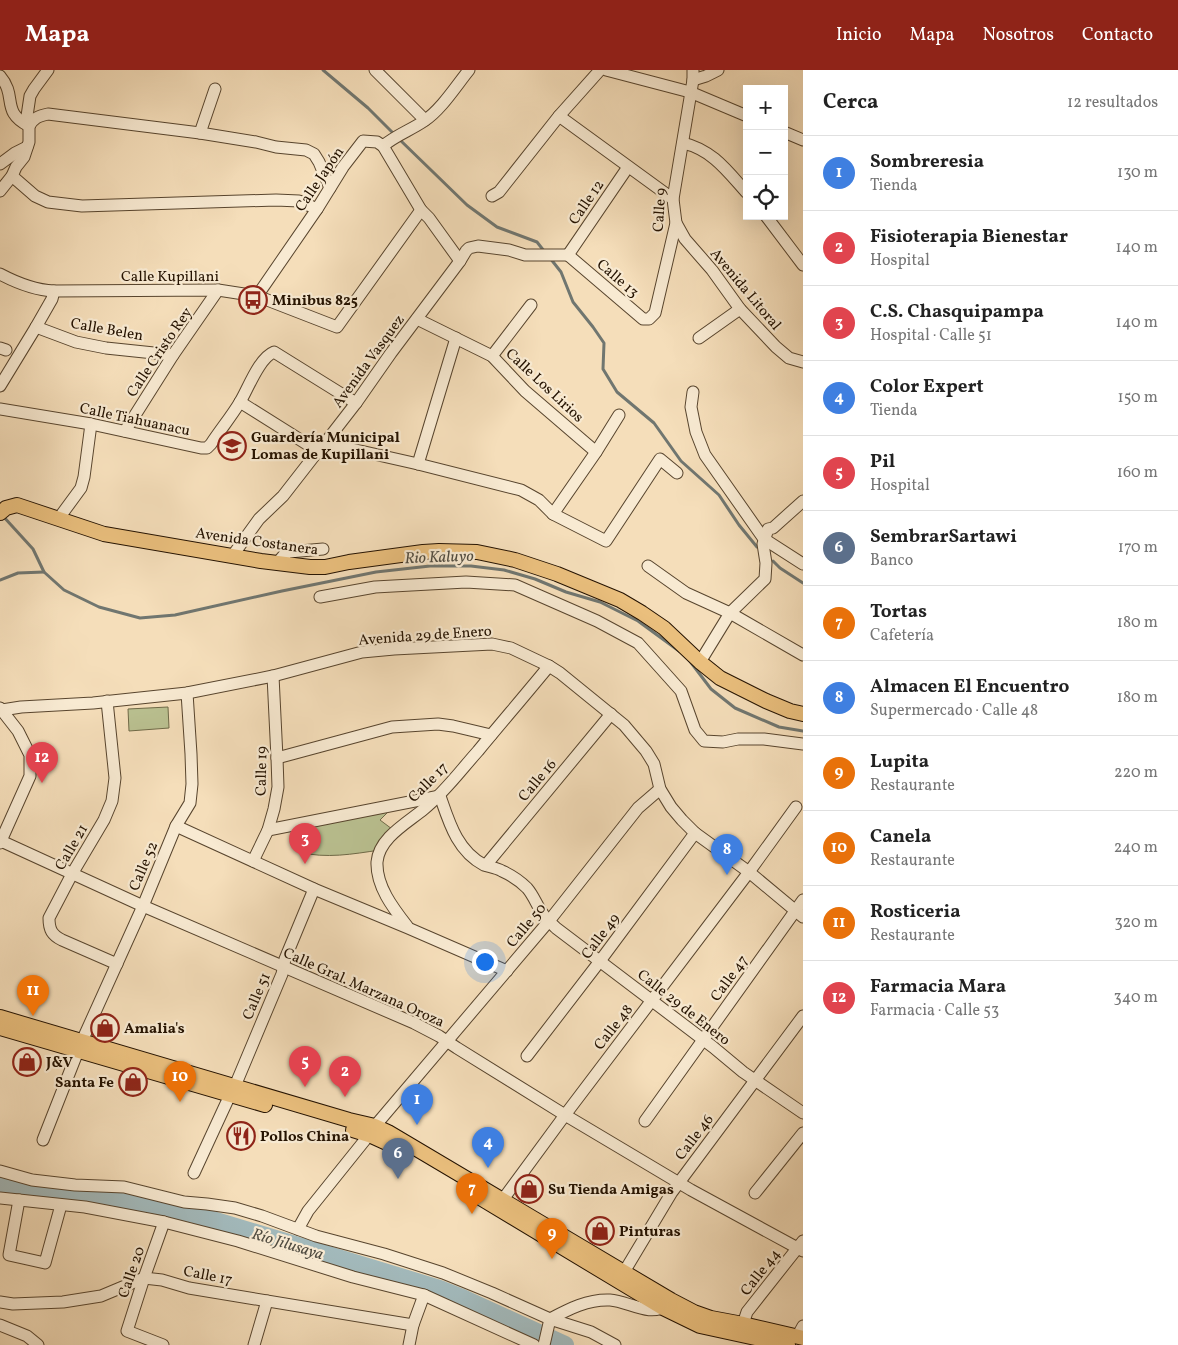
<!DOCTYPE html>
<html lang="es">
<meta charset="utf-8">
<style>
:root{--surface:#fff;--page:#f2f2f2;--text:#222;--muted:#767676;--line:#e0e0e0;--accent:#8f2418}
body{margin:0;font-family:Vollkorn,serif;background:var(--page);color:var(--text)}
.controls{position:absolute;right:15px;top:15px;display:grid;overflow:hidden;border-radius:0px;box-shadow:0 5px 20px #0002}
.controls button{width:45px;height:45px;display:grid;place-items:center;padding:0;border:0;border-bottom:1px solid var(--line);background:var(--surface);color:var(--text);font:25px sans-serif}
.you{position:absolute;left:484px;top:891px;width:18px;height:18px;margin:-12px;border:4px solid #fff;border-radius:50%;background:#1a73e8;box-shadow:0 0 0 8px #1a73e833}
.badge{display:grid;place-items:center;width:32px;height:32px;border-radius:50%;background:var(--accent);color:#fff;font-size:16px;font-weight:700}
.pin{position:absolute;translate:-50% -41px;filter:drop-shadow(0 1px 2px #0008)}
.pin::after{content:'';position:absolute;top:26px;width:18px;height:15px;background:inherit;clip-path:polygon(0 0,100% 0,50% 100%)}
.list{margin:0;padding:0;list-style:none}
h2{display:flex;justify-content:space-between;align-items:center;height:65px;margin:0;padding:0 20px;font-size:21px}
h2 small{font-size:16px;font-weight:400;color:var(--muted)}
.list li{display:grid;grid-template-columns:32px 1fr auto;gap:15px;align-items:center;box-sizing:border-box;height:75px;padding:0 20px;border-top:1px solid var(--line)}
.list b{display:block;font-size:19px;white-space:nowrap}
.list p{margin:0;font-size:16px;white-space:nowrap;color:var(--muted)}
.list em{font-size:16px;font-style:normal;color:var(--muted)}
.icon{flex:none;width:28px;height:28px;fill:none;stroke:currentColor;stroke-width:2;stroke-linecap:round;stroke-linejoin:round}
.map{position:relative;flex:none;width:803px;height:1275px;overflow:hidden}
header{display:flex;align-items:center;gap:30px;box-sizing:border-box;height:70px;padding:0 25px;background:var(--accent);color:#fff}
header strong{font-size:24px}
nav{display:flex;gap:28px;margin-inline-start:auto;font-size:18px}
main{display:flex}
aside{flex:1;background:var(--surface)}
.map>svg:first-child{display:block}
.green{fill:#bac191;stroke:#6f6a48}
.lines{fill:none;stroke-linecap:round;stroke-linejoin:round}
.stream{stroke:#707670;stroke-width:3}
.river{stroke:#a2b9bb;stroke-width:18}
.minor-casing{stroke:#58452e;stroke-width:13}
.major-casing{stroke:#241200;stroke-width:16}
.minor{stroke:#f8ead2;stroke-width:11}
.major{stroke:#eabf7d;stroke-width:14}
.labels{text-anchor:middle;stroke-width:4.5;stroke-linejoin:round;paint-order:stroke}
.street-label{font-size:15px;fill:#241200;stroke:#f8ead2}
.poi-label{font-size:15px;font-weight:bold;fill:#241200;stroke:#f8ead2;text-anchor:start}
.water-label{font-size:16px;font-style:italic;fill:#504c41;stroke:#f8ead2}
</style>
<header>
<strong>Mapa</strong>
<nav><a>Inicio</a><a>Mapa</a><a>Nosotros</a><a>Contacto</a></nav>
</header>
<main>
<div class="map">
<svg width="803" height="1275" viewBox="0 0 803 1275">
<rect width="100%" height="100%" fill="#f5deba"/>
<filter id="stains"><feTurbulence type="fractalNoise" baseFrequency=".004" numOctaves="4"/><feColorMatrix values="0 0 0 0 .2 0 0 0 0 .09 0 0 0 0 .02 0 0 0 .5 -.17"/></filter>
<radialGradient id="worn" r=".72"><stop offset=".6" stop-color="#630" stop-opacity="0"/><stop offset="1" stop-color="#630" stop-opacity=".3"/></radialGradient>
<g class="green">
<path d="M168,637L169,658L129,661L128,639Z"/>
<path d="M384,738L387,743L380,750L396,762L380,780C353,784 326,789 299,782L297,759Z"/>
</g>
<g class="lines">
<g class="stream">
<path d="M323,0L368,38L395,65"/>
<path d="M399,69L467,135L497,157L537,172L544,181"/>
<path d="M550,188L561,202L573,232L593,257L604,273L603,299L617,322L654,353L681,391L719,425L739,455L757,477"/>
<path d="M2,445L33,479L44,502L64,520L99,537L140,548L175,545L282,521L376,502L430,496H471L504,500L535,509L566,522L600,532L638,551L679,581"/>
<path d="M773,491L780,498L803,513"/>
<path d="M0,510L18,503L44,502"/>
<path d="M689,590L711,619L735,638L779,657L803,661"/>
</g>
<path class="river" d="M0,1113L190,1143L440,1219L460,1227L565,1275"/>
<defs>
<g id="minor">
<path d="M375,0L425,50"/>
<path d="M606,0L690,22L747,46"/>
<path d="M0,6C18,27 0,41 29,56C34,48 38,46 48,44L200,63L256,72L276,77L306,80L314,84L319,92L330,118"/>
<path d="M693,10L706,6L718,0"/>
<path d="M559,46L673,129"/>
<path d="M784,62L803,70"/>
<path d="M200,63L215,19"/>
<path d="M683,73C713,80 728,102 747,123"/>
<path d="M383,76L421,140L429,148L460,191"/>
<path d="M0,94L15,83L27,77"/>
<path d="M12,106L35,126L48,132L82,136L276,130L299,131L317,139"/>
<path d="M0,121L12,106L16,97L24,87L29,72V56L27,46L30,26L34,19L48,0"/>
<path d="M492,126L499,122L559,46L600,0"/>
<path d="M766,146L803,195"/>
<path d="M676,153L685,169L712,200L740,239L776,277L789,288L803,292"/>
<path d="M568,185L643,249H649L655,243L676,153L673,129L693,10V0"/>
<path d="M568,185L628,97"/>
<path d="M0,204C17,213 35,220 54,221L218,220L257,226L337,257L421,140"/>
<path d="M257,226L317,139L343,97L363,71L377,72L383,76C396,65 411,60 424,51C441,40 456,16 469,0"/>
<path d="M417,249L492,286L525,321L596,382"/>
<path d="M36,257L76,272L106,278L173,285"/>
<path d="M699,268L740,239"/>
<path d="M0,278L6,280"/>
<path d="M492,286L531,235"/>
<path d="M0,316L36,257L52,229L54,221"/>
<path d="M693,322L691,337L696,362L705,385L764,469L803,494"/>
<path d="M240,332L318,381"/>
<path d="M0,339L91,354L201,378H207L211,374C220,360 231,347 240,332C248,319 259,288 274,282L356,333"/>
<path d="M125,361L173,285L218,220"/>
<path d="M325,373L418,394L521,420L539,430L553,444L606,471L660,389L677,403"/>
<path d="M418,394L456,268"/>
<path d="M553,444L596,382L619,345"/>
<path d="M59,448L81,418L84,407L91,354"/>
<path d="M233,485L259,449L283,426L318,381L325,373L356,333L391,283L460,191L466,181L469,178L478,176L509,180L525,185H568"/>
<path d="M278,492L284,485L289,482L323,479"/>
<path d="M648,496L686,523L730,543L803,585"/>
<path d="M320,527L375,517L466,512L515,515L597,551L638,573L681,621L695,660L704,671L723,672L738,669H764L803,674"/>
<path d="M700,592L730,543L765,509L766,493L763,474L768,459L773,458L803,431"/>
<path d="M107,631L115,708L112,731L104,750L72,804L49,848C49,860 52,865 62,870L117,894"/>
<path d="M0,638L18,661L30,685V706L0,773"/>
<path d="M2,640L21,637L93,633L187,623L273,606L362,582L394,579L492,574L511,578L549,596L560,603L624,655L646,681L654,694L660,719L671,737L682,750L695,763L749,802L803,847"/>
<path d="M277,688L392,657L438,654L453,656L491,665"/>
<path d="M176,756L314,819L408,858L507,901"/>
<path d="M268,760L440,726C449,752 457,781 484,795C490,797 497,798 502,801C511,805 520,811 527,818C534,826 537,836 543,844C547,850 552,854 556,858L713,977L743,1002L803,1043"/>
<path d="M1,771L143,836L414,953L439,966L457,978L565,1045L691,1120L803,1181"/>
<path d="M253,791L268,760L274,739L278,717L277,688L273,606"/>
<path d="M486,795L611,644"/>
<path d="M407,856C393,838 376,816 377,792C379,768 407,753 424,739C445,722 460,701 478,681C502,652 526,624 549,596"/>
<path d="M82,971L143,836L176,756L190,733L192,714L191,684L187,623"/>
<path d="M527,986L600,891L695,763"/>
<path d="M235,1016L282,904L285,889L314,819"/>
<path d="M645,1051L803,830"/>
<path d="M375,1056L549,851L638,738L660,719"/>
<path d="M43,1070L78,981"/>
<path d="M0,1101L32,1110L75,1115L124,1117L184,1132L207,1134L235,1138L262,1146L316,1166L384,1184L443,1203L492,1223L550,1249L591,1262L615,1275"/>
<path d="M194,1103L230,1025"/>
<path d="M755,1123L803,1063"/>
<path d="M0,1128L85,1137L164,1152L238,1171L353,1207L424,1225L534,1275"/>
<path d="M19,1130L9,1185L45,1193L61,1135"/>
<path d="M498,1136L565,1045L749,802L796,737"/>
<path d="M298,1159L308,1141L369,1065"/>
<path d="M618,1208L624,1202L672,1122L803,946"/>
<path d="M0,1232L13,1234L63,1232L101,1226L144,1208L162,1210L189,1218L413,1255"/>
<path d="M743,1254L747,1242L803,1171"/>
<path d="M0,1255L27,1266L38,1275"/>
<path d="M797,1267L803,1256"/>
<path d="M163,1275L127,1261L144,1208L164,1152"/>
<path d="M254,1275L267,1231"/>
<path d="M409,1275L413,1255L424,1225"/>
<path d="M544,1275L550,1249C569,1239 588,1229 610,1230C628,1231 651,1248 666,1235"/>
</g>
<g id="major">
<path d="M0,443L6,438L17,435L104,464L261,491L310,497H325L349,492L423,482L439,481L477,482L515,490L557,504L620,530L642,543L664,558L700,592L720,608L766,631L790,641L803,644"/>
<path d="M0,947L349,1050L375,1056L388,1062L671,1230L694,1242L711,1248L743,1254L803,1268"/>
<path d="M0,958L265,1035"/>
<path d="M353,1060L369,1065L402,1080"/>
<path d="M467,1120L663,1238L700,1256L788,1275"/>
</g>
</defs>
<use href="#minor" class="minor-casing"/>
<use href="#major" class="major-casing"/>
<use href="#minor" class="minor"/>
<use href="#major" class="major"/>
</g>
<defs>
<symbol id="bus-ring" viewBox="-11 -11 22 22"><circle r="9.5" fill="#f8ead2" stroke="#8f2418" stroke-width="1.5"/><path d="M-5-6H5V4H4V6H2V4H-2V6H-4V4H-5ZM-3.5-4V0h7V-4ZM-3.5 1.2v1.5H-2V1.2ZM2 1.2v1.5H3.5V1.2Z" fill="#8f2418"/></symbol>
<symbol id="school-ring" viewBox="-11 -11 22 22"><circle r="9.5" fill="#f8ead2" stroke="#8f2418" stroke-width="1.5"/><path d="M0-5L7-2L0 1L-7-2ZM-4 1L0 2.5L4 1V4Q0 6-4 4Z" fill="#8f2418"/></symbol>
<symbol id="shop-ring" viewBox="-11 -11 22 22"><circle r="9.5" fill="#f8ead2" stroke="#8f2418" stroke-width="1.5"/><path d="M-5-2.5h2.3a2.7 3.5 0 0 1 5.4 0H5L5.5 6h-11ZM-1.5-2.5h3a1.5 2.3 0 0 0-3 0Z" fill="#8f2418"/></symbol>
<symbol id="restaurant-ring" viewBox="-11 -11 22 22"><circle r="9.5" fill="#f8ead2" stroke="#8f2418" stroke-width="1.5"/><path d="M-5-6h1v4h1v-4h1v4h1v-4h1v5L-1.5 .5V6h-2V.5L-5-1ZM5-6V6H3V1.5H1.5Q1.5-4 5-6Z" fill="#8f2418"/></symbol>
</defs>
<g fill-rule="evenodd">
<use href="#bus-ring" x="237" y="214" width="32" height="32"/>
<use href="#school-ring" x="216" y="360" width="32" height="32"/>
<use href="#shop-ring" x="89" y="942" width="32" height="32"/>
<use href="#shop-ring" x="11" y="976" width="32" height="32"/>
<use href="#shop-ring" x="117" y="996" width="32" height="32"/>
<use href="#restaurant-ring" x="225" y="1050" width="32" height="32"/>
<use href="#shop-ring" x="513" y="1103" width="32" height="32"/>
<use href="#shop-ring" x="584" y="1145" width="32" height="32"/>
</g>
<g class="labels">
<g class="street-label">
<text transform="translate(319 109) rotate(-56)" y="5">Calle Japón</text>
<text transform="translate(586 132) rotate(-56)" y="5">Calle 12</text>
<text transform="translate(659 140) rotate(-86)" y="5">Calle 9</text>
<text x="170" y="211">Calle Kupillani</text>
<text transform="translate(618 208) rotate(41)" y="5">Calle 13</text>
<text transform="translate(746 219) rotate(50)" y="5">Avenida Litoral</text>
<text transform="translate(107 259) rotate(10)" y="5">Calle Belen</text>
<text transform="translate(159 282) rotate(-56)" y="5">Calle Cristo Rey</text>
<text transform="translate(368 291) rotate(-54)" y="5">Avenida Vasquez</text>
<text transform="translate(545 315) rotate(43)" y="5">Calle Los Lirios</text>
<text transform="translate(135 349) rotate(12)" y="5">Calle Tiahuanacu</text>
<text transform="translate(257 471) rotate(8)" y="5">Avenida Costanera</text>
<text transform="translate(425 565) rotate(-4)" y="5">Avenida 29 de Enero</text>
<text transform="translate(261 701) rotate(-89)" y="5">Calle 19</text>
<text transform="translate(537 710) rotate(-50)" y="5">Calle 16</text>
<text transform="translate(428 712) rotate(-45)" y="5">Calle 17</text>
<text transform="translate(71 777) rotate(-60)" y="5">Calle 21</text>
<text transform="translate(143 796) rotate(-67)" y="5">Calle 52</text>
<text transform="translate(526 855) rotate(-50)" y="5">Calle 50</text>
<text transform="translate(600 866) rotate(-53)" y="5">Calle 49</text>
<text transform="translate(729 908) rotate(-54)" y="5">Calle 47</text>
<text transform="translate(364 917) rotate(24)" y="5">Calle Gral. Marzana Oroza</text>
<text transform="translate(256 926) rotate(-67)" y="5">Calle 51</text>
<text transform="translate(684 937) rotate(38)" y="5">Calle 29 de Enero</text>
<text transform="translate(613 957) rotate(-52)" y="5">Calle 48</text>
<text transform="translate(694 1067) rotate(-53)" y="5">Calle 46</text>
<text transform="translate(131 1202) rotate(-71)" y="5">Calle 20</text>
<text transform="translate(760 1202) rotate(-52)" y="5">Calle 44</text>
<text transform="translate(208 1205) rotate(11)" y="5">Calle 17</text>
</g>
<g class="poi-label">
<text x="272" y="235">Minibus 825</text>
<text x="251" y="372">Guardería Municipal<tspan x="251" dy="17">Lomas de Kupillani</tspan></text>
<text x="124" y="963">Amalia's</text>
<text x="46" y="997">J&amp;V</text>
<text x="114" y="1017" text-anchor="end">Santa Fe</text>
<text x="260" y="1071">Pollos China</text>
<text x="548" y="1124">Su Tienda Amigas</text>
<text x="619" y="1166">Pinturas</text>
</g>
<g class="water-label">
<text transform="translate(439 486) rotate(-2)" y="6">Rio Kaluyo</text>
<text transform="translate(288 1173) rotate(17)" y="6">Río Jilusaya</text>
</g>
</g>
<rect width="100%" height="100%" filter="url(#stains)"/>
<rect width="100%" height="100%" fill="url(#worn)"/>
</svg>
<div class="controls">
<button>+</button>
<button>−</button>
<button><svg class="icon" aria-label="locate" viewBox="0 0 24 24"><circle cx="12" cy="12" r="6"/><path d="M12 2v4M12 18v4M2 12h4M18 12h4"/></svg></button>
</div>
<div class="you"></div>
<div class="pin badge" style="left:417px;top:1055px;background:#3f7fe0">1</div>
<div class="pin badge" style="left:345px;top:1027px;background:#e0444e">2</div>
<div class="pin badge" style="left:305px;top:794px;background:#e0444e">3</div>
<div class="pin badge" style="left:488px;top:1098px;background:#3f7fe0">4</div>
<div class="pin badge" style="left:305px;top:1017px;background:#e0444e">5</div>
<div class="pin badge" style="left:398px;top:1109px;background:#5c6f8a">6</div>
<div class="pin badge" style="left:472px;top:1144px;background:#e8710a">7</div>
<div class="pin badge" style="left:727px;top:805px;background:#3f7fe0">8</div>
<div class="pin badge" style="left:552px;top:1189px;background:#e8710a">9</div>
<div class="pin badge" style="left:180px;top:1032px;background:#e8710a">10</div>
<div class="pin badge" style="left:33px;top:946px;background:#e8710a">11</div>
<div class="pin badge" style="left:42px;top:713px;background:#e0444e">12</div>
</div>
<aside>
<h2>Cerca<small>12 resultados</small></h2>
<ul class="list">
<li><span class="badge" style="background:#3f7fe0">1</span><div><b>Sombreresia</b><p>Tienda</p></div><em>130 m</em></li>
<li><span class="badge" style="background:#e0444e">2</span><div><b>Fisioterapia Bienestar</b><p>Hospital</p></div><em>140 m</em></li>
<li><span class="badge" style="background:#e0444e">3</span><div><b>C.S. Chasquipampa</b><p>Hospital · Calle 51</p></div><em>140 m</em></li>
<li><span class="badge" style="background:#3f7fe0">4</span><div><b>Color Expert</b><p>Tienda</p></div><em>150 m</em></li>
<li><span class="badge" style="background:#e0444e">5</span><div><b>Pil</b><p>Hospital</p></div><em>160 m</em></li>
<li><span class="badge" style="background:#5c6f8a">6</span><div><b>SembrarSartawi</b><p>Banco</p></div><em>170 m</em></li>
<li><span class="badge" style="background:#e8710a">7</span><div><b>Tortas</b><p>Cafetería</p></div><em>180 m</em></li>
<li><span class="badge" style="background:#3f7fe0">8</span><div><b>Almacen El Encuentro</b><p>Supermercado · Calle 48</p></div><em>180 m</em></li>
<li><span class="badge" style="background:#e8710a">9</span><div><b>Lupita</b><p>Restaurante</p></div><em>220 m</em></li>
<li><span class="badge" style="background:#e8710a">10</span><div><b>Canela</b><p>Restaurante</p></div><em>240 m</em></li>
<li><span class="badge" style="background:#e8710a">11</span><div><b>Rosticeria</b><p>Restaurante</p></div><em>320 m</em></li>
<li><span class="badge" style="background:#e0444e">12</span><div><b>Farmacia Mara</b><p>Farmacia · Calle 53</p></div><em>340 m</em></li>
</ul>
</aside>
</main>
